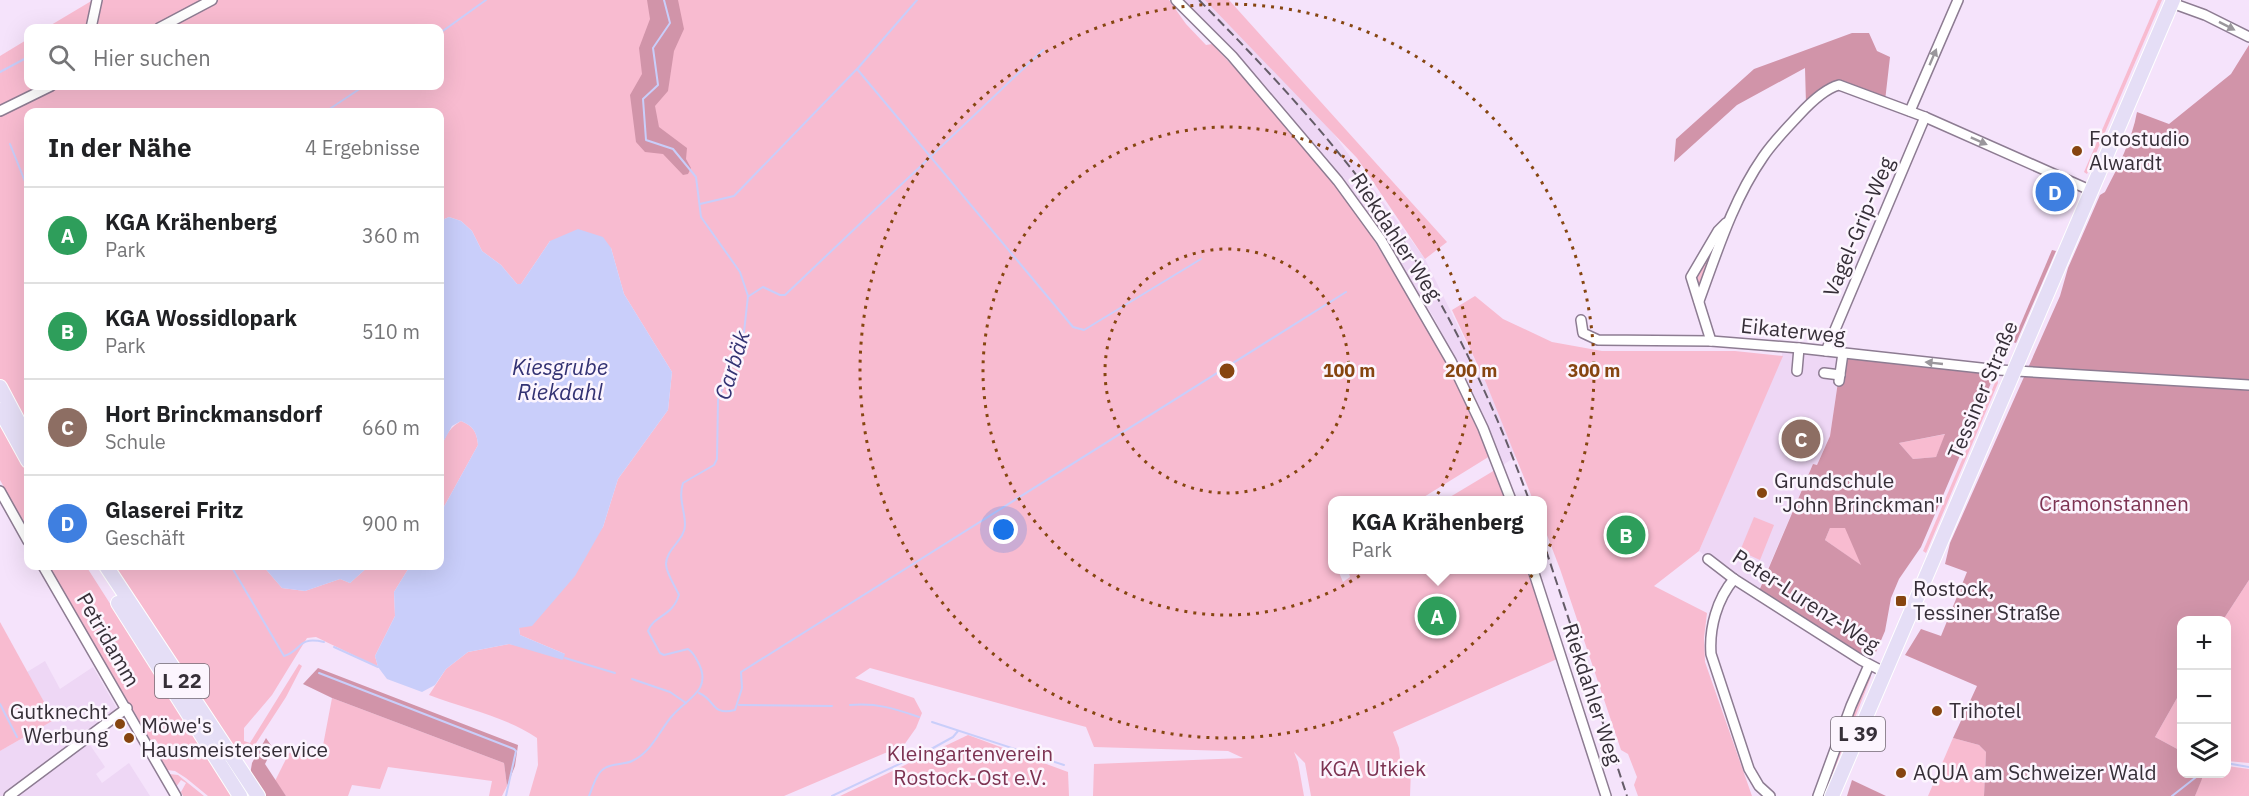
<!DOCTYPE html>
<html lang="de">
<meta charset="utf-8">
<style>
:root{--surface:#fff;--page:#f2f2f2;--text:#202124;--muted:#757577;--line:#e0e0e0;--accent:#b45309}
body{margin:0;font-family:"IBM Plex Sans",sans-serif;background:var(--page);color:var(--text)}
.controls{position:absolute;right:18px;bottom:18px;display:grid;overflow:hidden;border-radius:12px;box-shadow:0 6px 24px #0002}
.controls button{width:54px;height:54px;display:grid;place-items:center;padding:0;border:0;border-bottom:2px solid var(--line);background:var(--surface);color:var(--text);font:30px sans-serif}
.you{position:absolute;left:1004px;top:530px;width:21px;height:21px;margin:-15px;border:4px solid #fff;border-radius:50%;background:#1a73e8;box-shadow:0 0 0 9px #1a73e833}
.badge{display:grid;place-items:center;width:39px;height:39px;border-radius:50%;background:var(--accent);color:#fff;font-size:20px;font-weight:700}
.pin{position:absolute;translate:-50% -50%;border:3px solid #fff;box-shadow:0 2px 6px #0006}
.popup{position:absolute;left:1328px;top:496px;width:219px;height:78px;box-sizing:border-box;display:grid;place-content:center;border-radius:12px;background:var(--surface);filter:drop-shadow(0 2px 4px #0005);font-size:20px;white-space:nowrap;color:var(--muted)}
.popup b{font-size:22px;color:var(--text)}
.popup::after{content:'';position:absolute;left:50%;top:100%;margin-left:-12px;border:12px solid transparent;border-top-color:var(--surface)}
.list{margin:0;padding:0;list-style:none}
h2{display:flex;justify-content:space-between;align-items:center;height:78px;margin:0;padding:0 24px;font-size:26px}
h2 small{font-size:20px;font-weight:400;color:var(--muted)}
.list li{display:grid;grid-template-columns:39px 1fr auto;gap:18px;align-items:center;box-sizing:border-box;height:96px;padding:0 24px;border-top:2px solid var(--line)}
.list b{display:block;font-size:22px;white-space:nowrap}
.list p{margin:0;font-size:20px;white-space:nowrap;color:var(--muted)}
.list em{font-size:20px;font-style:normal;color:var(--muted)}
.icon{flex:none;width:33px;height:33px;fill:none;stroke:currentColor;stroke-width:2;stroke-linecap:round;stroke-linejoin:round}
.map{position:relative;flex:none;width:2249px;height:796px;overflow:hidden}
.search{position:absolute;background:var(--surface);box-shadow:0 6px 24px #0002;left:24px;top:24px;width:420px;height:66px;display:flex;align-items:center;gap:15px;box-sizing:border-box;padding:0 21px;border-radius:12px;color:var(--muted);font-size:22px}
.panel{position:absolute;background:var(--surface);box-shadow:0 6px 24px #0002;left:24px;top:108px;width:420px;height:462px;border-radius:12px}
.map>svg:first-child{display:block}
.built{fill:#eed7f5}
.green{fill:#f8bbd0}
.forest{fill:#d194a9;fill-rule:evenodd}
.water{fill:#c9cefa}
.lines{fill:none;stroke-linecap:round;stroke-linejoin:round}
.stream{stroke:#c9cefa;stroke-width:2}
.minor-casing{stroke:#8d7c92;stroke-width:12}
.primary-casing{stroke:#fff;stroke-width:16}
.minor{stroke:#fff;stroke-width:9}
.primary{stroke:#e5def6;stroke-width:14}
.rail{stroke:#655c68;stroke-width:2;stroke-dasharray:9 4.5;stroke-linecap:butt}
.oneway{fill:#9a979c}
.ring{fill:none;stroke:#864510;stroke-width:3;stroke-dasharray:3 6}
.poi-dot{fill:#864510;stroke:#fcf5fe;stroke-width:2}
.labels{text-anchor:middle;stroke-width:5;stroke-linejoin:round;paint-order:stroke}
.shield{fill:#fcf5fe;stroke:#716a73;stroke-width:1.5}
.shield-label{font-size:20px;font-weight:bold;fill:#362f38}
.poi-label{font-size:21px;fill:#362f38;stroke:#fcf5fe;text-anchor:start}
.street-label{font-size:21px;fill:#362f38;stroke:#fcf5fe}
.park-label{font-size:21px;fill:#7d3352;stroke:#fcf5fe}
.water-label{font-size:22px;font-style:italic;fill:#333273;stroke:#fcf5fe}
.centre{fill:#864510;stroke:#fcf5fe;stroke-width:3}
.ring-label{font-size:18px;text-anchor:middle;font-weight:bold;fill:#864510;stroke:#fcf5fe;stroke-width:5;stroke-linejoin:round;paint-order:stroke}
</style>
<div class="map">
<svg width="2249" height="796" viewBox="0 0 2249 796">
<rect width="100%" height="100%" fill="#f5e3fb"/>
<g class="built">
<path d="M1182,0H1212L1325,122L1425,259L1486,383L1516,456L1503,465L1470,388L1433,316L1360,201L1325,156L1235,55Z"/>
<path d="M1782,347L1842,355L1830,436L1817,465L1813,464L1757,594L1734,579L1699,551L1782,356Z"/>
<path d="M45,661L60,689L93,667L117,709L85,732L88,742L105,767L96,774L102,783L129,763L150,796H0V751L54,720L27,672Z"/>
</g>
<g class="green">
<path d="M93,0H1169L1186,24L1206,45L1212,44L1249,83L1326,174L1369,232L1442,353L1490,456L1419,500H1332V570H1338L1343,582L1350,577L1348,570H1527L1557,659L1393,732L1399,748L1401,767L1411,769L1410,796H1311L1305,763L1294,752L1298,762L1304,796H1093L1094,764L1243,758L1228,751L1094,747L1086,727L870,668L855,678L914,698L922,713L916,728L904,745L784,796H529L538,765L537,738C504,716 466,709 429,695L446,669L468,652L509,644L565,654L520,635L519,628L603,527L618,479L668,410L672,372L624,294L611,248L550,241L521,284H517L501,265L482,251L472,231L461,221L449,217L440,221V112H28V431L0,379V56L28,39V86H440V28H46Z"/>
<path d="M1205,0H1229L1447,242L1425,259L1357,158Z"/>
<path d="M2158,0H2162L2087,174L2084,172Z"/>
<path d="M1722,236L1699,290L1695,274Z"/>
<path d="M1475,296L1503,319L1552,342L1602,351H1735L1783,356L1699,551L1654,586L1707,613L1704,638L1705,662L1752,796H1638L1634,785L1637,777L1628,754L1621,750L1560,569L1542,522V500H1533L1486,383L1452,310Z"/>
<path d="M1997,378L1998,383L1926,553L1923,551Z"/>
<path d="M461,421C473,426 477,432 478,445L440,514C440,483 430,439 461,421Z"/>
<path d="M0,422L28,471V530L0,480Z"/>
<path d="M1946,434L1936,457L1913,459L1899,443Z"/>
<path d="M1495,470L1505,500H1445Z"/>
<path d="M1754,517L1774,525L1760,560L1740,551Z"/>
<path d="M1830,528H1846L1862,566L1825,540Z"/>
<path d="M49,566H86L233,796H208L186,778L175,771L167,770L155,748L159,745L155,739L151,741Z"/>
<path d="M110,566H263L282,588L305,591L340,579L350,583L369,566H410L394,592L395,616L375,656L378,667L316,637L307,638L272,695L244,728V741L250,743L299,664L302,666L286,697L249,754L245,748L235,751Z"/>
<path d="M2249,580V763L2227,761L2226,620H2223Z"/>
<path d="M0,622L54,720L0,751Z"/>
<path d="M1869,672L1871,677L1824,796H1821Z"/>
<path d="M2181,691V751L2155,737Z"/>
<path d="M332,698L504,763L507,786L502,796H489L492,781L388,767L380,789L352,785L348,796H286L275,781L289,753L297,751L321,756Z"/>
<path d="M968,735L1068,772L1069,796H840Z"/>
<path d="M1953,738L1979,745L1986,752L1984,796H1928Z"/>
<path d="M2227,766L2249,769V796H2195C2204,772 2201,774 2226,774Z"/>
<path d="M169,774L178,775L204,796H183L181,792L186,783L181,780L176,787Z"/>
</g>
<g class="forest">
<path d="M647,0H678L684,29L674,51L668,91L655,106L659,127L687,148L686,159L691,168L688,174L683,175L663,154L645,152L636,142L630,95L642,74L639,48L650,19Z"/>
<path d="M1852,33H1869L1877,51L1890,57L1885,101L1845,86L1806,104L1805,68L1737,105L1674,162L1676,139L1754,69Z"/>
<path d="M2249,45V580L2223,620H2182L2181,691L2155,737L2181,751L2182,774H2204L2195,796H1984L1986,752L1979,745L1953,738L1977,686L1905,655L1921,629L1941,636L1967,572L1945,564L1950,543L2060,296L2068,268L2100,195L2105,192C2118,167 2132,140 2137,112L2169,124L2231,74Z"/>
<path d="M2052,250L2056,251L2016,343L2013,342Z"/>
<path d="M1842,355L1992,373L1994,376L1921,547L1899,579L1891,598L1885,631L1876,652L1871,649L1866,661L1759,591L1813,464L1817,465L1830,436ZM1945,434L1936,457L1913,459L1899,443ZM1830,528H1845L1861,565L1825,540Z"/>
<path d="M318,668L518,745L515,766L507,786L504,763L332,698L303,684Z"/>
<path d="M266,738L273,748L265,764L286,796H265L250,775L252,763Z"/>
<path d="M1852,780L1886,796H1847Z"/>
</g>
<g class="water">
<path d="M449,217L461,221L472,231L482,251L501,265L517,284H521L550,241L578,229L603,237L611,248L624,294L672,372L668,410L618,479L603,527L575,576L532,626L519,628L520,635L565,654L563,660L509,644L468,652L446,669L435,685L422,692L387,679L378,667L375,656L395,616L394,592L410,566H440V514L478,445C477,432 473,426 461,421L452,426L440,448V221Z"/>
<path d="M263,566H369L350,583L340,579L305,591L282,588Z"/>
</g>
<g class="lines">
<g class="stream">
<path d="M440,33L486,0"/>
<path d="M858,68L917,0"/>
<path d="M0,72L28,57"/>
<path d="M325,112L364,86"/>
<path d="M10,144L28,189"/>
<path d="M700,204L734,196L857,69L1073,327L1084,330L1201,259"/>
<path d="M749,296L763,287L780,295H785L1043,50"/>
<path d="M231,566L284,656C303,650 297,636 324,642"/>
<path d="M334,647L378,667"/>
<path d="M565,658L615,673"/>
<path d="M319,673L514,749L516,751L506,796"/>
<path d="M632,679L670,692L686,703"/>
<path d="M699,693C716,700 711,716 735,710L742,688L741,672L1346,292"/>
<path d="M0,704L17,737"/>
<path d="M739,705L832,706"/>
<path d="M850,705C877,703 893,708 919,717"/>
<path d="M932,722L1064,765"/>
<path d="M2226,763L2249,767"/>
<path d="M589,796C593,787 596,773 605,768C613,763 624,765 632,761C652,752 659,731 672,716C686,699 712,691 699,664C696,658 694,653 688,649L664,655L660,653L648,631C654,615 672,617 679,595C675,586 666,573 666,564C666,549 685,540 685,525C685,510 678,498 683,483L714,465L717,459L718,400L744,332L748,296L740,272L701,217L696,177L673,149L646,140L643,99L658,85L653,48L670,23L664,0"/>
<path d="M832,796L933,748L953,737L958,731"/>
<path d="M2172,796L2200,774"/>
</g>
<defs>
<g id="minor">
<path d="M1176,0L1232,56L1338,181L1381,240L1451,361L1483,428L1511,500"/>
<path d="M2172,3L2205,15L2249,37"/>
<path d="M91,28L97,0"/>
<path d="M159,28L212,0"/>
<path d="M0,111L51,86"/>
<path d="M1910,111L1958,0"/>
<path d="M1699,301C1717,252 1733,200 1763,157C1773,142 1787,128 1799,115C1810,103 1824,89 1839,85L1925,117L2092,191"/>
<path d="M1581,320L1583,333L1598,340L1711,341L1799,348L1999,370L2249,385"/>
<path d="M1711,341L1691,277L1718,231L1726,223"/>
<path d="M1826,351L1925,117"/>
<path d="M1797,371L1799,348"/>
<path d="M1824,373L1840,375"/>
<path d="M1839,381L1843,353"/>
<path d="M0,491L28,541"/>
<path d="M1708,559L1734,579L1861,660L1884,672"/>
<path d="M43,566L176,796"/>
<path d="M1533,570L1606,796"/>
<path d="M1734,579C1717,599 1709,628 1711,654L1749,769L1759,786L1770,796"/>
<path d="M9,796L127,708"/>
<path d="M1818,796L1851,706L1869,665"/>
</g>
<g id="primary">
<path d="M0,387L28,440"/>
<path d="M0,410L28,461"/>
<path d="M106,566L258,796"/>
<path d="M118,603L240,796"/>
<path d="M1832,796L2173,0"/>
</g>
</defs>
<use href="#minor" class="minor-casing"/>
<use href="#primary" class="primary-casing"/>
<use href="#minor" class="minor"/>
<use href="#primary" class="primary"/>
<g class="rail">
<path d="M1199,0C1270,72 1340,147 1397,231C1452,315 1495,407 1529,500"/>
<path d="M1542,538L1627,796"/>
</g>
</g>
<defs><path id="oneway-solid" d="M-6-.8H1V-3.2L6.5 0L1 3.2V.8H-6Z" transform="scale(1.5)"/></defs>
<g class="oneway">
<use href="#oneway-solid" transform="translate(2227 26) rotate(27)"/>
<use href="#oneway-solid" transform="translate(1933 57) rotate(-67)"/>
<use href="#oneway-solid" transform="translate(1979 141) rotate(24)"/>
<use href="#oneway-solid" transform="translate(1934 363) rotate(-174)"/>
</g>
<g class="ring">
<circle cx="1227" cy="371" r="122"/>
<circle cx="1227" cy="371" r="244"/>
<circle cx="1227" cy="371" r="367"/>
</g>
<g class="poi-dot">
<circle cx="2077" cy="151" r="6"/>
<circle cx="1762" cy="493" r="6"/>
<rect x="1895" y="595" width="12" height="12" rx="3"/>
<circle cx="1937" cy="711" r="6"/>
<circle cx="120" cy="724" r="6"/>
<circle cx="129" cy="738" r="6"/>
<circle cx="1901" cy="773" r="6"/>
</g>
<g class="labels">
<g class="shield">
<rect x="155" y="664" width="54" height="34" rx="4.5"/>
<rect x="1831" y="717" width="54" height="34" rx="4.5"/>
</g>
<g class="shield-label">
<text x="182" y="688">L 22</text>
<text x="1858" y="741">L 39</text>
</g>
<g class="poi-label">
<text x="2089" y="146">Fotostudio<tspan x="2089" dy="24">Alwardt</tspan></text>
<text x="1774" y="488">Grundschule<tspan x="1774" dy="24">"John Brinckman"</tspan></text>
<text x="1913" y="596">Rostock,<tspan x="1913" dy="24">Tessiner Straße</tspan></text>
<text x="1949" y="718">Trihotel</text>
<text x="108" y="719" text-anchor="end">Gutknecht<tspan x="108" dy="24">Werbung</tspan></text>
<text x="141" y="733">Möwe's<tspan x="141" dy="24">Hausmeisterservice</tspan></text>
<text x="1913" y="780">AQUA am Schweizer Wald</text>
</g>
<g class="street-label">
<text transform="translate(1859 227) rotate(-67)" y="7">Vagel-Grip-Weg</text>
<text transform="translate(1396 237) rotate(57)" y="7">Riekdahler Weg</text>
<text transform="translate(1793 331) rotate(6)" y="7">Eikaterweg</text>
<text transform="translate(1983 390) rotate(-67)" y="7">Tessiner Straße</text>
<text transform="translate(1806 601) rotate(33)" y="7">Peter-Lurenz-Weg</text>
<text transform="translate(108 640) rotate(60)" y="7">Petridamm</text>
<text transform="translate(1592 694) rotate(72)" y="7">Riekdahler Weg</text>
</g>
<g class="park-label">
<text x="2114" y="511">Cramonstannen</text>
<text x="970" y="761">Kleingartenverein<tspan x="970" dy="24">Rostock-Ost e.V.</tspan></text>
<text x="1373" y="776">KGA Utkiek</text>
</g>
<g class="water-label">
<text transform="translate(732 365) rotate(-73)" y="8">Carbäk</text>
<text x="560" y="375">Kiesgrube<tspan x="560" dy="25">Riekdahl</tspan></text>
</g>
</g>
<circle cx="1227" cy="371" r="9" class="centre"/>
<g class="ring-label">
<text x="1349" y="377">100 m</text>
<text x="1471" y="377">200 m</text>
<text x="1594" y="377">300 m</text>
</g>
</svg>
<div class="controls">
<button>+</button>
<button>−</button>
<button><svg class="icon" aria-label="layers" viewBox="0 0 24 24"><path d="M12 4l9 5-9 5-9-5zM3 14l9 5 9-5"/></svg></button>
</div>
<div class="you"></div>
<div class="pin badge" style="left:1437px;top:616px;background:#2e9e5b">A</div>
<div class="popup"><b>KGA Krähenberg</b>Park</div>
<div class="pin badge" style="left:1626px;top:535px;background:#2e9e5b">B</div>
<div class="pin badge" style="left:1801px;top:439px;background:#8d6e63">C</div>
<div class="pin badge" style="left:2055px;top:192px;background:#3f7fe0">D</div>
<div class="search"><svg class="icon" aria-label="search" viewBox="0 0 24 24"><circle cx="10" cy="10" r="6"/><path d="M15 15l6 6"/></svg>Hier suchen</div>
<section class="panel">
<h2>In der Nähe<small>4 Ergebnisse</small></h2>
<ul class="list">
<li><span class="badge" style="background:#2e9e5b">A</span><div><b>KGA Krähenberg</b><p>Park</p></div><em>360 m</em></li>
<li><span class="badge" style="background:#2e9e5b">B</span><div><b>KGA Wossidlopark</b><p>Park</p></div><em>510 m</em></li>
<li><span class="badge" style="background:#8d6e63">C</span><div><b>Hort Brinckmansdorf</b><p>Schule</p></div><em>660 m</em></li>
<li><span class="badge" style="background:#3f7fe0">D</span><div><b>Glaserei Fritz</b><p>Geschäft</p></div><em>900 m</em></li>
</ul>
</section>
</div>
